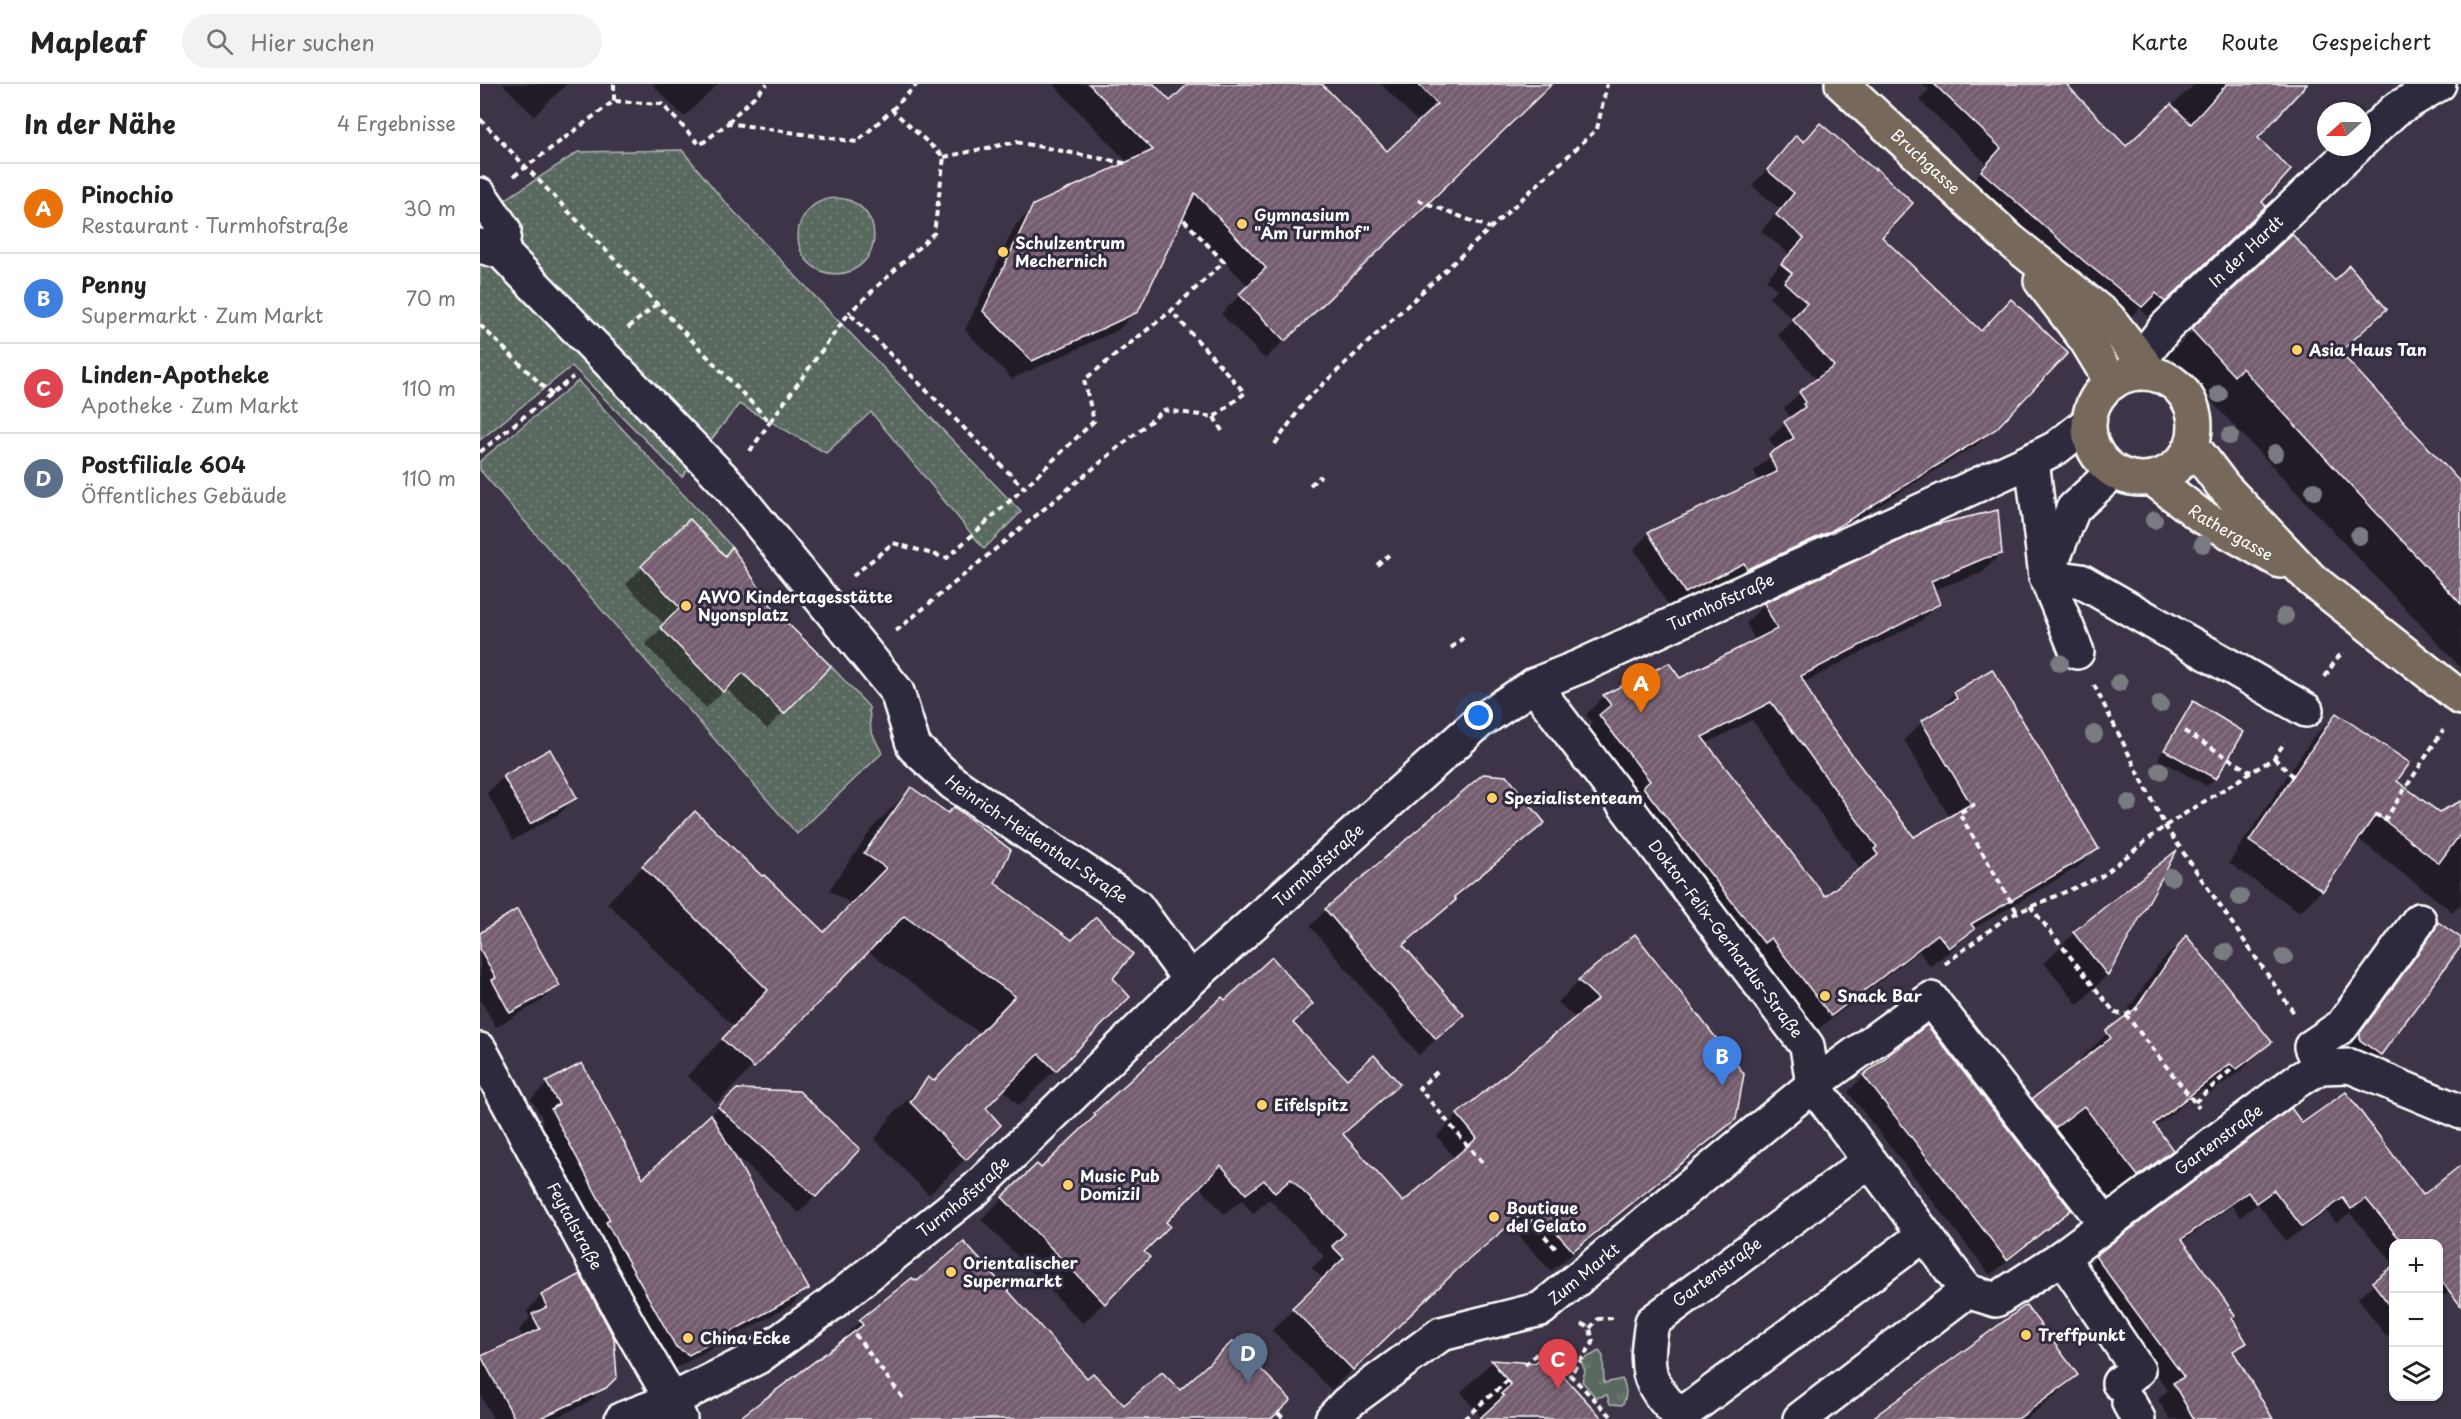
<!DOCTYPE html>
<html lang="de">
<meta charset="utf-8">
<style>
:root{--surface:#fff;--page:#f2f2f2;--text:#222;--muted:#767676;--line:#e0e0e0;--accent:#857141}
body{margin:0;font-family:"Playpen Sans",sans-serif;background:var(--page);color:var(--text)}
.controls{position:absolute;right:18px;bottom:18px;display:grid;overflow:hidden;border-radius:12px;box-shadow:0 2px 4px #0004}
.controls button{width:54px;height:54px;display:grid;place-items:center;padding:0;border:0;border-bottom:2px solid var(--line);background:var(--surface);color:var(--text);font:30px sans-serif}
.compass{position:absolute;left:1837px;top:18px;width:54px;height:54px;border-radius:50%;background:var(--surface);box-shadow:0 2px 4px #0004;rotate:249deg}
.you{position:absolute;left:999px;top:632px;width:21px;height:21px;margin:-15px;border:4px solid #fff;border-radius:50%;background:#1a73e8;box-shadow:0 0 0 9px #1a73e833}
.badge{display:grid;place-items:center;width:39px;height:39px;border-radius:50%;background:var(--accent);color:#fff;font-size:20px;font-weight:700}
.pin{position:absolute;translate:-50% -50px;filter:drop-shadow(0 2px 3px #0008)}
.pin::after{content:'';position:absolute;top:32px;width:21px;height:18px;background:inherit;clip-path:polygon(0 0,100% 0,50% 100%)}
.list{margin:0;padding:0;list-style:none}
h2{display:flex;justify-content:space-between;align-items:center;height:78px;margin:0;padding:0 24px;font-size:26px}
h2 small{font-size:20px;font-weight:400;color:var(--muted)}
.list li{display:grid;grid-template-columns:39px 1fr auto;gap:18px;align-items:center;box-sizing:border-box;height:90px;padding:0 24px;border-top:2px solid var(--line)}
.list b{display:block;font-size:22px;white-space:nowrap}
.list p{margin:0;font-size:20px;white-space:nowrap;color:var(--muted)}
.list em{font-size:20px;font-style:normal;color:var(--muted)}
.icon{flex:none;width:33px;height:33px;fill:none;stroke:currentColor;stroke-width:2;stroke-linecap:round;stroke-linejoin:round}
.map{position:relative;flex:none;width:1981px;height:1335px;overflow:hidden}
header{display:flex;align-items:center;gap:36px;box-sizing:border-box;height:84px;padding:0 30px;background:var(--surface);border-bottom:2px solid var(--line)}
header strong{font-size:28px}
nav{display:flex;gap:33px;margin-inline-start:auto;font-size:21px}
.search{width:420px;height:54px;background:var(--page);display:flex;align-items:center;gap:15px;box-sizing:border-box;padding:0 21px;border-radius:33px;color:var(--muted);font-size:22px}
main{display:flex}
aside{flex:1;background:var(--surface)}
.map>svg:first-child{display:block}
.grass{fill:url(#grass-tufts);stroke:#acb4b0;stroke-width:1.5}
.park{fill:url(#park-dots);stroke:#acb4b0;stroke-width:1.5}
.shadow{fill:#0007;fill-rule:evenodd}
.building{fill:url(#building-hatch);stroke:#fff;stroke-width:1.5;fill-rule:evenodd}
.lines{fill:none;stroke-linecap:round;stroke-linejoin:round}
.minor-casing{stroke:#fff;stroke-width:38}
.major-casing{stroke:#fff;stroke-width:38}
.path{stroke:#fff;stroke-width:4;stroke-dasharray:6 4.5;stroke-linecap:butt}
.minor{stroke:#2f2a3d;stroke-width:33}
.major{stroke:#76695c;stroke-width:33}
.tree{fill:#7a7a81}
.poi-dot{fill:#ffd166;stroke:#2f2a3d;stroke-width:2}
.labels{text-anchor:middle;stroke-width:6;stroke-linejoin:round;paint-order:stroke}
.street-label{font-size:16px;fill:#fff;stroke:#2f2a3d}
.poi-label{font-size:16px;font-weight:bold;fill:#fff;stroke:#2f2a3d;text-anchor:start}
</style>
<header>
<strong>Mapleaf</strong>
<div class="search"><svg class="icon" aria-label="search" viewBox="0 0 24 24"><circle cx="10" cy="10" r="6"/><path d="M15 15l6 6"/></svg>Hier suchen</div>
<nav><a>Karte</a><a>Route</a><a>Gespeichert</a></nav>
</header>
<main>
<aside>
<h2>In der Nähe<small>4 Ergebnisse</small></h2>
<ul class="list">
<li><span class="badge" style="background:#e8710a">A</span><div><b>Pinochio</b><p>Restaurant · Turmhofstraße</p></div><em>30 m</em></li>
<li><span class="badge" style="background:#3f7fe0">B</span><div><b>Penny</b><p>Supermarkt · Zum Markt</p></div><em>70 m</em></li>
<li><span class="badge" style="background:#e0444e">C</span><div><b>Linden-Apotheke</b><p>Apotheke · Zum Markt</p></div><em>110 m</em></li>
<li><span class="badge" style="background:#5c6f8a">D</span><div><b>Postfiliale 604</b><p>Öffentliches Gebäude</p></div><em>110 m</em></li>
</ul>
</aside>
<div class="map">
<svg width="1981" height="1335" viewBox="0 0 1981 1335">
<defs>
<pattern id="grass-tufts" width="24" height="20" patternUnits="userSpaceOnUse" patternTransform="scale(1.5)"><rect width="24" height="20" fill="#5a6960"/><path d="M3 7l-1-3M5 7V3M7 7l1-3M15 17l-1-3M17 17v-4M19 17l1-3" fill="none" stroke="#738078"/></pattern>
<pattern id="park-dots" width="8" height="8" patternUnits="userSpaceOnUse" patternTransform="scale(1.5)"><rect width="8" height="8" fill="#5a6960"/><path d="M2 2h.1M6 6h.1" fill="none" stroke="#738078" stroke-width="1.8" stroke-linecap="round"/></pattern>
<pattern id="building-hatch" width="6" height="6" patternUnits="userSpaceOnUse" patternTransform="scale(1.5)"><rect width="6" height="6" fill="#745d70"/><path d="M-1 1l2-2M0 6l6-6M5 7l2-2" fill="none" stroke="#897585"/></pattern>
</defs>
<rect width="100%" height="100%" fill="#3d3447"/>
<filter id="ink" filterUnits="userSpaceOnUse"><feTurbulence type="fractalNoise" baseFrequency=".0167" numOctaves="2"/><feDisplacementMap in="SourceGraphic" scale="12" xChannelSelector="R" yChannelSelector="G"/><feConvolveMatrix kernelMatrix="1 2 1 2 8 2 1 2 1" color-interpolation-filters="sRGB"/></filter>
<g filter="url(#ink)">
<path class="grass" d="M1119,1267L1123,1272L1124,1299L1142,1295C1147,1303 1147,1314 1142,1321L1130,1320L1127,1311L1116,1314L1102,1297L1105,1287L1101,1277Z"/>
<g class="park">
<path d="M202,66L243,116L541,428L504,465L391,328L346,369L259,320L202,393L92,282L0,356V132L98,68Z"/>
<circle cx="356" cy="152" r="38"/>
<path d="M98,297L252,463L245,472L209,435L162,482L200,524L181,543L243,608L263,589L304,630L351,582L389,623L391,647L402,669L317,750L0,386V377Z"/>
</g>
<g class="shadow">
<path d="M23,0H87L54,32Z"/>
<path d="M172,0H238L204,33Z"/>
<path d="M573,0H672L690,19L709,0H840L907,69L939,39L901,0H1070L785,275L741,230L769,203L701,133L657,227L638,246L532,295L485,246L535,142L554,122L648,79Z"/>
<path d="M1443,0H1583L1646,64L1715,0H1825L1776,55L1780,118L1768,138L1668,233L1660,224L1646,237L1487,104L1507,80L1439,16L1449,6Z"/>
<path d="M1340,41L1400,153L1515,344L1498,360L1334,462L1252,500L1248,493L1189,523L1154,465L1169,449L1279,398L1274,387L1297,367L1289,355L1311,334L1304,324L1320,309L1337,296L1298,251L1313,235L1289,214L1297,205L1286,196L1309,170L1281,147L1300,125L1272,102L1316,53L1323,59Z"/>
<path d="M1811,152L1854,198L1869,183L1905,225L1859,270L1981,401V584L1729,315L1721,323L1680,279Z"/>
<path d="M210,437L349,582L287,645L246,604L226,624L165,560L185,541L146,500Z"/>
<path d="M1520,470L1502,489L1453,506L1458,520L1439,538L1323,599L1340,631L1434,755L1470,734L1424,656L1442,638L1457,629L1475,609L1617,765L1598,783L1493,845L1474,864L1450,882L1439,867L1332,950L1101,650L1113,639L1106,631L1124,612L1188,580L1199,596L1276,558L1266,539L1285,520ZM1272,636L1379,783L1377,785L1379,788L1345,814L1225,660Z"/>
<path d="M1713,619L1762,649L1735,694L1727,702L1678,675L1705,627Z"/>
<path d="M1856,631L1915,697L1959,730L1981,719V820L1973,828L1877,754L1842,806L1820,828L1749,779L1834,652Z"/>
<path d="M24,693L95,714L79,730L33,756L7,709Z"/>
<path d="M431,705L513,800L631,894L648,912L539,1022L523,1005L504,1024L519,1041L449,1111L395,1055L412,1031L448,995L453,998L500,949L387,867L237,1019L207,992L254,943L127,819L215,730L343,849L371,820L349,806L395,741Z"/>
<path d="M1063,739L1046,756L973,815L958,832L922,862L982,931L939,971L830,842L846,826Z"/>
<path d="M1693,772L1627,891L1598,921L1564,879L1594,849Z"/>
<path d="M1958,840L1981,856V860L1892,978L1870,962L1947,857L1950,847Z"/>
<path d="M0,850L78,902L63,916L16,943L0,915Z"/>
<path d="M1706,853L1790,958L1764,984L1729,1010L1723,1005L1675,1043L1691,1066L1665,1092L1631,1118L1578,1047L1546,1071L1589,1126L1573,1142L1510,1191L1368,1008L1384,992L1526,1044L1553,1016L1603,978L1601,974L1639,939L1680,879Z"/>
<path d="M1099,897L1254,1034L1233,1056L1071,1187L1030,1142L957,1204L851,1306L792,1246L844,1196L832,1184L844,1172L789,1115L773,1130L762,1116L744,1130L719,1102L684,1138L662,1168L668,1174L603,1240L501,1135L557,1082L561,1086L596,1053L594,1051L615,1030L745,918L812,939L867,997L918,1000L862,1052L922,1120L975,1075L957,1052L978,1031L1096,935L1078,918Z"/>
<path d="M102,981L163,1097L257,1006L335,1112L319,1129L249,1065L327,1205L311,1221L192,1286L56,1042L63,1035L51,1015L67,1000Z"/>
<path d="M1821,1041L1943,1113L1981,1083V1200L1958,1215V1160H1914V1180L1870,1129L1856,1139L1847,1128L1806,1157L1778,1120L1760,1133L1752,1122L1702,1158L1765,1259L1753,1270L1791,1335H1690L1678,1316L1688,1306L1615,1207L1603,1187L1618,1171Z"/>
<path d="M1914,1183V1247L1906,1252L1878,1214Z"/>
<path d="M99,1192L135,1292L109,1318L73,1335H13L0,1310V1275L43,1254L39,1246L50,1234L47,1227L61,1212Z"/>
<path d="M380,1237L607,1297L644,1323L700,1308L790,1335H261L362,1258L360,1257Z"/>
<path d="M1012,1278L1055,1281L1121,1335H997L1000,1332L981,1308Z"/>
<path d="M1596,1291L1572,1315L1545,1335H1394Z"/>
</g>
<g class="building">
<path d="M609,0H674L690,17L708,0H842L907,67L957,20L938,0H1072L805,257L759,210L786,184L715,109L658,228L552,277L503,227L553,121L673,66Z"/>
<path d="M1454,0H1586L1646,62L1691,20L1711,40L1747,0H1827L1778,54L1811,86L1782,118L1786,122L1685,218L1676,209L1662,223L1605,178L1501,87L1521,64Z"/>
<path d="M1340,39L1395,86L1396,84L1433,119L1402,153L1501,247L1531,215L1588,269L1516,345L1351,447L1267,485L1264,479L1205,509L1168,448L1297,388L1289,370L1314,354L1304,338L1325,323L1323,320L1326,318L1319,308L1354,282L1312,235L1327,219L1304,198L1312,189L1301,180L1324,154L1296,131L1314,109L1287,86L1316,51L1324,58Z"/>
<path d="M1812,150L1855,197L1869,181L1907,225L1860,268L1981,399V520L1762,284L1754,292L1711,245Z"/>
<path d="M1518,426L1522,470L1505,474L1451,497L1460,520L1321,592L1341,630L1434,753L1491,720L1441,637L1477,615L1474,608L1512,585L1619,765L1491,840L1495,845L1469,864L1458,850L1351,932L1291,854L1284,859L1163,703L1170,697L1119,631L1131,621L1123,611L1189,579L1200,594L1297,545L1284,519L1454,441ZM1291,618L1397,763L1394,765L1398,771L1345,812L1222,653Z"/>
<path d="M210,435L245,472L252,463L295,527L351,582L304,630L263,589L243,608L180,543L200,524L161,482Z"/>
<path d="M1713,617L1764,648L1736,695L1684,666Z"/>
<path d="M1856,629L1930,679L1917,697L1959,728L1981,717V749L1959,779L1896,730L1843,807L1769,757Z"/>
<path d="M70,665L97,714L50,740L23,692Z"/>
<path d="M1003,690L1027,692L1065,739L974,813L976,816L923,861L984,931L956,955L845,825Z"/>
<path d="M431,703L468,729L474,723L531,766L515,799L592,856L616,833L653,870L633,894L650,913L576,987L559,970L506,1024L521,1041L486,1076L430,1018L448,993L454,997L535,912L424,832L274,984L242,955L288,906L162,782L215,727L282,792L284,791L344,848L406,784L384,769Z"/>
<path d="M1697,766L1628,892L1593,848Z"/>
<path d="M37,825L80,902L30,929L12,896L16,894L0,865V849Z"/>
<path d="M1958,838L1981,854V862L1901,971L1880,956V949L1954,847Z"/>
<path d="M1155,850L1264,990L1256,1035L1093,1167L1052,1122L980,1183L873,1286L812,1224L864,1174L852,1162L865,1150L811,1095L795,1109L784,1096L766,1110L741,1081L686,1138L690,1142L664,1168L670,1173L625,1220L522,1113L557,1080L561,1084L616,1031L614,1029L742,913L745,916L792,873L833,920L813,939L867,995L894,971L920,1000L863,1050L923,1118L997,1054L977,1030L1118,915L1098,896Z"/>
<path d="M1706,851L1792,958L1757,985L1750,980L1674,1040L1693,1066L1658,1092L1604,1022L1575,1044L1552,1015L1631,954L1626,947L1656,924Z"/>
<path d="M1447,941L1591,1126L1527,1176L1383,991Z"/>
<path d="M102,979L163,1094L231,1030L329,1205L209,1271L196,1263L126,1138L130,1136L71,1025L79,1020L66,998Z"/>
<path d="M257,1005L319,1007L380,1065L336,1113L238,1023Z"/>
<path d="M1866,1008L1943,1111L1981,1081V1222L1959,1194V1160H1924L1886,1115L1871,1125L1863,1114L1822,1143L1794,1106L1776,1119L1768,1108L1702,1155L1755,1231L1752,1234L1767,1259L1753,1267L1793,1335H1714L1693,1299L1704,1293L1615,1172L1811,1024L1822,1039Z"/>
<path d="M484,1158L607,1294L613,1289L644,1321L682,1288L700,1306L753,1257L811,1316L791,1335H258L383,1241L379,1236L432,1194L437,1197Z"/>
<path d="M1914,1181V1227L1892,1198Z"/>
<path d="M100,1190L134,1254L137,1293L126,1304L58,1335H35L1,1272L60,1245L52,1230L67,1223L61,1211Z"/>
<path d="M1546,1221L1598,1291L1538,1335H1391Z"/>
<path d="M1064,1271L1123,1335H999L1024,1312L1021,1310L1031,1301L1011,1276L1055,1279Z"/>
</g>
<g class="lines">
<defs>
<g id="minor">
<path d="M1882,57L1915,26L1959,0"/>
<path d="M0,111L24,146L22,168"/>
<path id="s1" d="M0,162L22,168L247,399L417,608L434,663L473,699L656,822L710,896"/>
<path id="s2" d="M1660,276L1686,243L1876,63"/>
<path d="M1552,376L1566,492L1601,497L1826,626"/>
<path d="M1597,568L1566,492L1593,425L1633,388"/>
<path id="s3" d="M1054,601L1327,962L1333,1001L1487,1207L1516,1216L1582,1173L1815,998L1840,983L1870,982L1981,1028"/>
<path id="s4" d="M0,966L149,1242L192,1316L200,1335"/>
<path d="M1840,983L1831,963L1862,942L1939,836"/>
<path d="M1389,1077L1172,1238C1165,1284 1165,1299 1200,1332L1444,1151"/>
<path d="M1582,1173L1658,1286L1639,1299"/>
<path d="M1649,1319L1658,1335"/>
<path id="s5" d="M142,1335L192,1316L278,1273L351,1220L496,1105L710,896L999,638L1054,601L1101,582L1552,376L1576,364L1608,339"/>
<path id="s6" d="M852,1335L867,1319L961,1250L1061,1225L1333,1001L1451,915L1626,1140"/>
<path d="M1320,1335L1487,1207"/>
</g>
<g id="major">
<path id="s7" d="M1362,0L1530,156L1628,234L1671,289"/>
<path d="M1561,197L1606,256L1632,299"/>
<circle cx="1662" cy="342" r="53"/>
<path d="M1712,361L1743,402L1832,496L1981,614"/>
<path id="s8" d="M1672,394L1721,432L1800,477"/>
</g>
</defs>
<use href="#minor" class="minor-casing"/>
<use href="#major" class="major-casing"/>
<g class="path">
<path d="M134,0V17"/>
<path d="M412,26L437,0"/>
<path d="M0,35L290,338L369,229L544,404L614,337L604,296L691,227L744,178L701,133"/>
<path d="M248,38L287,0"/>
<path d="M464,73L536,58L649,80"/>
<path d="M34,92L134,17L182,20L220,61L248,39L377,58L412,26L464,73L454,149L369,229"/>
<path d="M938,116L1010,144"/>
<path d="M0,241L72,311"/>
<path d="M148,244L178,219"/>
<path d="M734,333L742,347"/>
<path d="M795,360L826,316L1117,45L1127,0"/>
<path d="M270,367L290,338"/>
<path d="M0,368L93,293"/>
<path d="M830,401L841,392"/>
<path d="M897,481L909,471"/>
<path d="M373,492L413,459L467,474L544,404"/>
<path d="M416,547L684,326L734,333L765,309L691,227"/>
<path d="M971,564L983,554"/>
<path d="M1845,593L1857,574L1864,568"/>
<path d="M1614,601L1685,742L1814,929"/>
<path d="M1704,647L1771,688"/>
<path d="M1794,674L1815,694"/>
<path d="M1495,720L1479,729L1537,828"/>
<path d="M1895,730L1905,736L1963,646"/>
<path d="M1550,822L1635,929L1646,931L1719,1024"/>
<path d="M1465,880L1527,833L1622,792L1685,742L1794,674L1805,658"/>
<path d="M1646,931L1658,924"/>
<path d="M957,988L939,1004L1005,1082"/>
<path d="M1715,1018L1754,983"/>
<path d="M1044,1128L1076,1165"/>
<path d="M1102,1240L1110,1244L1113,1259L1090,1291L1134,1335"/>
<path d="M1110,1244L1118,1235L1135,1234"/>
<path d="M375,1250L425,1317"/>
<path d="M1045,1281L1064,1263L1090,1291"/>
<path d="M798,1329L804,1335"/>
<path d="M984,1335L1028,1296"/>
</g>
<use href="#minor" class="minor"/>
<use href="#major" class="major"/>
</g>
<g class="tree">
<circle cx="1739" cy="310" r="9"/>
<circle cx="1750" cy="352" r="9"/>
<circle cx="1795" cy="369" r="9"/>
<circle cx="1834" cy="407" r="9"/>
<circle cx="1674" cy="436" r="9"/>
<circle cx="1879" cy="452" r="9"/>
<circle cx="1723" cy="460" r="9"/>
<circle cx="1805" cy="532" r="9"/>
<circle cx="1580" cy="579" r="9"/>
<circle cx="1639" cy="599" r="9"/>
<circle cx="1680" cy="620" r="9"/>
<circle cx="1614" cy="650" r="9"/>
<circle cx="1680" cy="687" r="9"/>
<circle cx="1649" cy="719" r="9"/>
<circle cx="1691" cy="793" r="9"/>
<circle cx="1760" cy="813" r="9"/>
<circle cx="1745" cy="868" r="9"/>
<circle cx="1804" cy="873" r="9"/>
</g>
</g>
<g class="poi-dot">
<circle cx="762" cy="140" r="6"/>
<circle cx="523" cy="168" r="6"/>
<circle cx="1817" cy="266" r="6"/>
<circle cx="206" cy="522" r="6"/>
<circle cx="1012" cy="714" r="6"/>
<circle cx="1345" cy="912" r="6"/>
<circle cx="782" cy="1021" r="6"/>
<circle cx="588" cy="1101" r="6"/>
<circle cx="1014" cy="1133" r="6"/>
<circle cx="471" cy="1188" r="6"/>
<circle cx="1546" cy="1251" r="6"/>
<circle cx="208" cy="1254" r="6"/>
</g>
<g class="labels">
<g class="street-label">
<text dy="6" stroke="none"><textPath href="#s7" startOffset="114">Bruchgasse</textPath></text>
<text dy="6" stroke="none"><textPath href="#s2" startOffset="152">In der Hardt</textPath></text>
<text dy="6" stroke="none"><textPath href="#s8" startOffset="96">Rathergasse</textPath></text>
<text dy="6" stroke="none"><textPath href="#s5" startOffset="1382">Turmhofstraße</textPath></text>
<text dy="6" stroke="none"><textPath href="#s1" startOffset="826">Heinrich-Heidenthal-Straße</textPath></text>
<text dy="6" stroke="none"><textPath href="#s5" startOffset="896">Turmhofstraße</textPath></text>
<text dy="6" stroke="none"><textPath href="#s3" startOffset="318">Doktor-Felix-Gerhardus-Straße</textPath></text>
<text dy="6" stroke="none"><textPath href="#s3" startOffset="1054">Gartenstraße</textPath></text>
<text dy="6" stroke="none"><textPath href="#s5" startOffset="410">Turmhofstraße</textPath></text>
<text dy="6" stroke="none"><textPath href="#s4" startOffset="200">Feytalstraße</textPath></text>
<text transform="translate(1237 1188) rotate(-36)" y="6">Gartenstraße</text>
<text dy="6" stroke="none"><textPath href="#s6" startOffset="297">Zum Markt</textPath></text>
</g>
<g class="poi-label">
<text x="774" y="137">Gymnasium<tspan x="774" dy="18">"Am Turmhof"</tspan></text>
<text x="535" y="165">Schulzentrum<tspan x="535" dy="18">Mechernich</tspan></text>
<text x="1829" y="272">Asia Haus Tan</text>
<text x="218" y="519">AWO Kindertagesstätte<tspan x="218" dy="18">Nyonsplatz</tspan></text>
<text x="1024" y="720">Spezialistenteam</text>
<text x="1357" y="918">Snack Bar</text>
<text x="794" y="1027">Eifelspitz</text>
<text x="600" y="1098">Music Pub<tspan x="600" dy="18">Domizil</tspan></text>
<text x="1026" y="1130">Boutique<tspan x="1026" dy="18">del Gelato</tspan></text>
<text x="483" y="1185">Orientalischer<tspan x="483" dy="18">Supermarkt</tspan></text>
<text x="1558" y="1257">Treffpunkt</text>
<text x="220" y="1260">China Ecke</text>
</g>
</g>
</svg>
<div class="controls">
<button>+</button>
<button>−</button>
<button><svg class="icon" aria-label="layers" viewBox="0 0 24 24"><path d="M12 4l9 5-9 5-9-5zM3 14l9 5 9-5"/></svg></button>
</div>
<svg class="compass" viewBox="-18 -18 36 36"><path d="M0-13l5 13h-10z" fill="#e53935"/><path d="M0 13l5-13h-10z" fill="#767676"/></svg>
<div class="you"></div>
<div class="pin badge" style="left:1161px;top:629px;background:#e8710a">A</div>
<div class="pin badge" style="left:1242px;top:1002px;background:#3f7fe0">B</div>
<div class="pin badge" style="left:1078px;top:1305px;background:#e0444e">C</div>
<div class="pin badge" style="left:768px;top:1299px;background:#5c6f8a">D</div>
</div>
</main>
